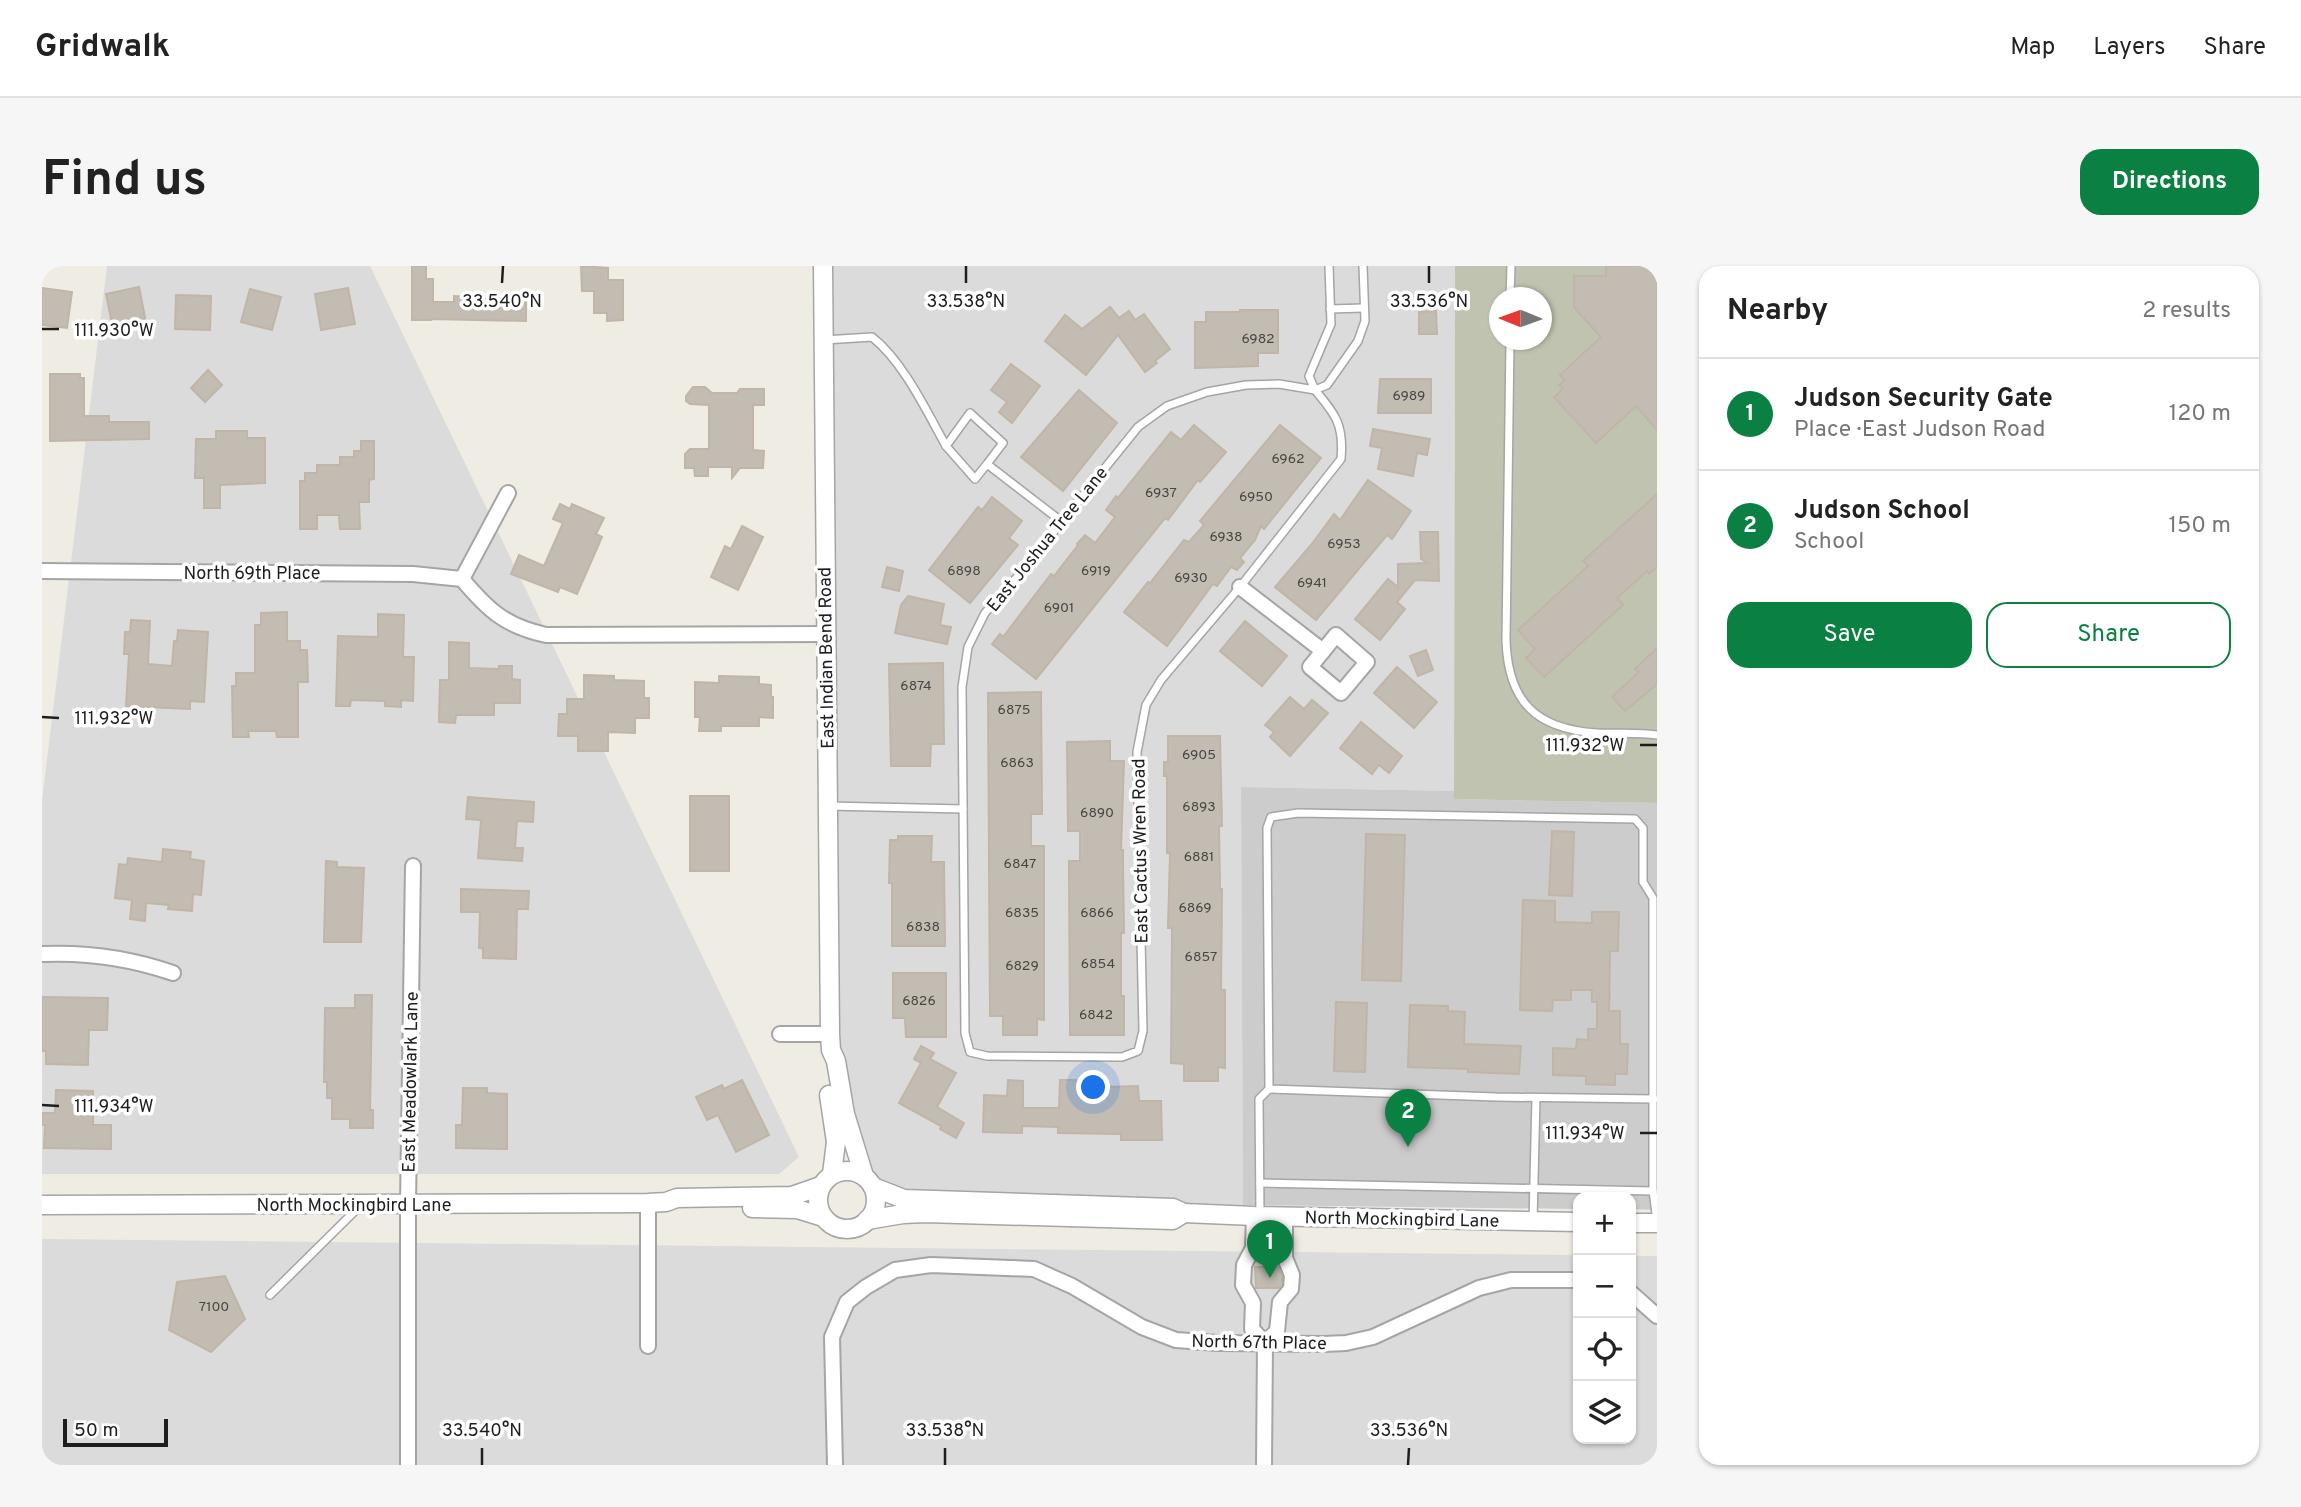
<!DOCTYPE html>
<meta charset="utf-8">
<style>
:root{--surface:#fff;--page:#f6f6f6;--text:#222;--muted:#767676;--line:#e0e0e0;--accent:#0b8043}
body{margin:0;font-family:Overpass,sans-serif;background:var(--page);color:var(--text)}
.controls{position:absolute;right:21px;bottom:21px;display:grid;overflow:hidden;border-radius:14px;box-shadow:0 2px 5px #0004}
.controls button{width:63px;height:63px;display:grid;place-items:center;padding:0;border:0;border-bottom:2px solid var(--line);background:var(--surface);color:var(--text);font:35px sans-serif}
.compass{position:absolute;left:1447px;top:21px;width:63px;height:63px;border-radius:50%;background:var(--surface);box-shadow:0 2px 5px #0004;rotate:271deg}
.scale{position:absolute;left:21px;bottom:18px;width:105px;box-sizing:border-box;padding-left:7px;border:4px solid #1e1e1e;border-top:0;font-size:19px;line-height:24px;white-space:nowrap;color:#1e1e1e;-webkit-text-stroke:5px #fff;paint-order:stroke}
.you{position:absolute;left:1052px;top:822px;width:24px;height:24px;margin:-18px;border:5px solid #fff;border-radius:50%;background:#1a73e8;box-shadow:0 0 0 10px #1a73e833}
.badge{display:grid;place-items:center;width:46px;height:46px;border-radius:50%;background:var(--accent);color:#fff;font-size:23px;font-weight:700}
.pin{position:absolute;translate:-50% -58px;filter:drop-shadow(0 2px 4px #0008)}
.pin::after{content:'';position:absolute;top:37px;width:24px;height:21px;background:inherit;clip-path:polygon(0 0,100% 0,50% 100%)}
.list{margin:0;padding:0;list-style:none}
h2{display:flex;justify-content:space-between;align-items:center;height:91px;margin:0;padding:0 28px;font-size:30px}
h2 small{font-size:23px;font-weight:400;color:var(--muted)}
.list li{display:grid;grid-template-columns:46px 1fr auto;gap:21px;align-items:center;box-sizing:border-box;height:112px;padding:0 28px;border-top:2px solid var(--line)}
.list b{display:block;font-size:26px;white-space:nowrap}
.list p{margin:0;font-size:23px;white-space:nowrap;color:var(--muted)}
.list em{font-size:23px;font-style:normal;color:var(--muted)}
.actions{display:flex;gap:14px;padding:21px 28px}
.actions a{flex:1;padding:16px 0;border:2px solid var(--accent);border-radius:21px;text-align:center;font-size:24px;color:var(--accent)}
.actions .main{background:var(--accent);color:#fff}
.icon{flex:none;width:38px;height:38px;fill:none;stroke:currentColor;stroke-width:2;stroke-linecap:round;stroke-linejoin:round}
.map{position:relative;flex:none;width:1615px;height:1199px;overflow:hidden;border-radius:21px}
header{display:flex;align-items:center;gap:42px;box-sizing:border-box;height:98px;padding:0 35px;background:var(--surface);border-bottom:2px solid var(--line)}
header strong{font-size:33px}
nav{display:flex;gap:38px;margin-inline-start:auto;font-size:24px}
.intro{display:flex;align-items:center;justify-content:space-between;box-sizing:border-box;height:168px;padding:0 42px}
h1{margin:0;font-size:49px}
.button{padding:18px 32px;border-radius:21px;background:var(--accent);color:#fff;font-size:24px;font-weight:700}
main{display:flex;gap:42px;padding:0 42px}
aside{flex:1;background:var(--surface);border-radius:21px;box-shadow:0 2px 5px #0004}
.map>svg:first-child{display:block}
.residential{fill:#dcdbdb}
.religious{fill:#ccc}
.construction{fill:#c0c3af;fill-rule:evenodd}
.building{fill:#c3bcb3;stroke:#c0b5a6;stroke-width:2}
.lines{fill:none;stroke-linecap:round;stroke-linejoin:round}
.service-casing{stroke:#a5a5a5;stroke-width:10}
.minor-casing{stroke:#a5a5a5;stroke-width:18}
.tertiary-casing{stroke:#a5a5a5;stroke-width:21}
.service{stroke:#fff;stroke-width:7}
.minor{stroke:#fff;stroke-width:14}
.tertiary{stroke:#fff;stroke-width:18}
.ticks{fill:none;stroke:#1e1e1e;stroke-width:2.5}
.labels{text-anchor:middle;stroke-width:7;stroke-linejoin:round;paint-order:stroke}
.number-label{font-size:14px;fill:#474643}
.street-label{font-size:18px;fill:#1e1e1e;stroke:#fff}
.ticks-label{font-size:18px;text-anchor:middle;fill:#1e1e1e;stroke:#fff;stroke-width:7;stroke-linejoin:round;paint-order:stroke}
</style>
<header>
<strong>Gridwalk</strong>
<nav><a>Map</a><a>Layers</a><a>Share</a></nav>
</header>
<div class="intro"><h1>Find us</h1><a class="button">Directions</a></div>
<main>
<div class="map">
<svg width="1615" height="1199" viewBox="0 0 1615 1199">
<rect width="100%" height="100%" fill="#efece4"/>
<g class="residential">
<path d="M65,0H328L757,891L737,908H0V535Z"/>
<path d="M791,0H1413L1412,525L1199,521L1201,939L864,929L838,919L829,908L799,805L797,748Z"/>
<path d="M0,973L1536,989V1173H1589V990H1615V1199H0Z"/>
</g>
<path class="religious" d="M1199,521L1412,525L1413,533L1615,537V944L1589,943V931H1536V943L1201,939Z"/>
<path class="construction" d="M1413,0H1615V537L1412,533ZM1458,32H1500V74H1458Z"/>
<g class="building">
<path d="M370,0H384V13H391V36H412V30L432,31V33L484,34V55L389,53V54H370Z"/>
<path d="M539,0L566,2V14H581V54L565,55V47H552V25H540Z"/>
<path d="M1564,0H1615V164L1594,140L1554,177L1512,131L1521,123L1517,119L1523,114L1518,109L1559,71L1532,41V10H1564Z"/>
<path d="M97,21L104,56L71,63L64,28Z"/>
<path d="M0,22L30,26L25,62L0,59Z"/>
<path d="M306,22L313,58L279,64L273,28Z"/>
<path d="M208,23L239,31L230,64L199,56Z"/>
<path d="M134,29L169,30L168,64L133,63Z"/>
<path d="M1068,41L1077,52L1087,45L1093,54L1102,48L1128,83L1113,95L1115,97L1103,106L1076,69L1044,109L1003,75L1023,49L1040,63Z"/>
<path d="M1198,44H1236V87H1216V100L1153,102V56H1164V46H1198Z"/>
<path d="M1394,45L1395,68H1377V46Z"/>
<path d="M969,98L998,120L970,157L957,146L965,136L949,124Z"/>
<path d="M166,104L180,119L163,136L149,122Z"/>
<path d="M8,108H38V112H42V150H67V156H107V173L8,175Z"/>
<path d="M1338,113H1389V147H1336Z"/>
<path d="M651,121H663L670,127H695L698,123H722V139H711V184L722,185L721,202H698L690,212V201H666V210H653L652,202H643V188L648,183H667V139L648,138L644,135V130Z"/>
<path d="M1037,124L1075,157L1021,225L979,191Z"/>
<path d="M1152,159L1184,186L1158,216L1156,214L1126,254L1123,252L994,413L950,378L958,368L961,371L1009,308L1012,310L1036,279L1035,278L1043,269L1053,277L1073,251L1064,244L1074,230L1076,232L1129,166L1139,174Z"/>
<path d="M1238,159L1279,192L1222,263L1219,260L1213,274L1198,292L1202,296L1195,304L1189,301L1175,320L1171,318L1125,380L1082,346L1106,316L1108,317L1142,274L1147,276L1162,259L1158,255Z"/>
<path d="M1331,163L1388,173L1385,189L1375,187L1371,210L1336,203L1340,182L1328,180Z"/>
<path d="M174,165H205V172H223V217L178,219V242H162V212H153L154,173H174Z"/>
<path d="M319,175H332V213L327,214V236H317L318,263H298L297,249H275V263H258V215H263V207H275V199H298V191H312V185H319Z"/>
<path d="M1326,214L1369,245L1350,273L1345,269L1274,354L1233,321L1269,279L1292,248L1298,254Z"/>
<path d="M1615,228V301L1607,308L1605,305L1575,332L1581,339L1502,411L1484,392L1493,383L1476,364L1546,300L1541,295Z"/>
<path d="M950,231L980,255L967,272L976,279L928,337L887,304L936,241L940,244Z"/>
<path d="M518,238L528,243L530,238L562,252L554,268L560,271L535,328L518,321L516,326L469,308L477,289L502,300L521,257L511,253Z"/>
<path d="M700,260L721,271L696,324L669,311L683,280L689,283Z"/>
<path d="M1378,266H1396L1397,315L1373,314L1355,336L1363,343L1338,374L1313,353L1346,313L1356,321V298L1385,297L1379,293Z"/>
<path d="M845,301L861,305L857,325L840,321Z"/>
<path d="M866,330L902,338L898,359L909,361L905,378L853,367L859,339Z"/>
<path d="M245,346V375H258V384H265L266,416H256V471H235L234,465H206L207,471H191L190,420H194V407H213V359H219V347Z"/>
<path d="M336,348L362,349L361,391H372L371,435L359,434V441L343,440V435L309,434L308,440H294L296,370L336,371Z"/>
<path d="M89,354L108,355L106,398L130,400L132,375H135L136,364L166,366L162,436L148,435V443L84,440L87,388H82L83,366H88Z"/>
<path d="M1203,355L1245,390L1220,420L1178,385Z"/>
<path d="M407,376L427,377V402L457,403V400H470V413L478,414V437H452V449H414L413,457L397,456L398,414H407Z"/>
<path d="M1615,382V418L1583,445L1570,431L1597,406L1593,403Z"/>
<path d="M1384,384L1391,404L1376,410L1368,390Z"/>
<path d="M901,397L902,478H889L888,500H849L847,398Z"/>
<path d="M1355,401L1395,436L1372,462L1332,427Z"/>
<path d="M542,409L572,410V414L602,415V432H607V452H593V467L566,466V485H536V470H516L517,448H525V433H542Z"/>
<path d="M677,410L717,411V418L729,419V431H731V452L717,451V460H679V465H657L658,451H653V416L677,417Z"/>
<path d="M999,426L1000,548H989V580H1002V754L995,753V769H961V750H948L946,427Z"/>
<path d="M1248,431L1262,443L1270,434L1286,447L1248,490L1228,471L1232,466L1223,459Z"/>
<path d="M1319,456L1360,490L1347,507L1337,499L1330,508L1298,482Z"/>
<path d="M1126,470H1178L1180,560H1177L1178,623H1180L1179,724H1183V802L1176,801V815H1142V798L1129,797L1130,662H1126L1128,587H1125V510H1122V496H1126Z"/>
<path d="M1068,475V495H1082L1079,584H1081V599L1082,667H1079V730H1082V769H1028L1027,595H1038V565H1026L1025,476Z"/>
<rect x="648" y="530" width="39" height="75"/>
<path d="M426,531L492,536L491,556L475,555L473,582H481L480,595L436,592L439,554L424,553Z"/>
<path d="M1510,565L1532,566L1530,630L1507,629Z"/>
<path d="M1324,568L1363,569L1359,715L1320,714Z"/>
<path d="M856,570H890L889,596H902L903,680H850V617H847L848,574H856Z"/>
<path d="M121,583L149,586L148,593L162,595L159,629L151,628L150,645L126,643L127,639L104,637L103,655L88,653L90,634L73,632L77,598L85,599L86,592L120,596Z"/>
<path d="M284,595L295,596V601L322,602L319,676H282Z"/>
<path d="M419,623L487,625L486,643H475L474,693L441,692V682H437L438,646H419Z"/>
<path d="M1481,634L1513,635V656L1550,657V646H1577L1576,685H1568L1567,745H1578V778H1586L1585,808H1573V819L1544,818V810L1511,809V782L1534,783L1535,773L1546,774V763H1555V736H1550V724H1529V734H1511L1510,745L1478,744Z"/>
<path d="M851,707H904V771H864L863,752H851Z"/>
<path d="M313,729H330L328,844H331V862H308V853H290V832H285V816H282L283,742H313Z"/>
<path d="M0,731L66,732L65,764H47L46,799L4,798V785H0Z"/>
<path d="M1294,736L1325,737L1323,806L1292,805Z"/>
<path d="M1368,739L1406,740V745L1423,746L1422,778L1479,780L1477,808L1426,806V803L1366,801Z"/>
<path d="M879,780L892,787L888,793L914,807L895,841L922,857L914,872L898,863L899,860L857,837L879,797L872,793Z"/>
<path d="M700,814L727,869L694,886L676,849L665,854L654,831L680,819L682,823Z"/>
<path d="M966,814L981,815V842H1017L1018,814H1062V821L1096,820L1097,835H1119L1120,874H1079V868L1016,867V861L980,860V867L941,866L942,829L965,830Z"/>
<path d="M421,822H445V827L465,828V883L414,882V859H420Z"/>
<path d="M14,824L51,825V859H69V883L2,882L3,859H0V847H13Z"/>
<path d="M1213,1001H1236L1240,1011V1019L1237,1022H1214Z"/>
<path d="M183,1010L203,1053L169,1086L127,1064L135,1016Z"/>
</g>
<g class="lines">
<defs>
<g id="service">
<path d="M1287,0L1289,58L1267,110L1273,124L1285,119L1316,75L1323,55L1321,0"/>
<path d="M1468,32L1469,0"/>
<path d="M1288,43L1321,42"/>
<path d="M782,74L830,71C861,95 885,146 904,180"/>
<path d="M1468,74L1464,374C1466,435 1493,463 1555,467C1575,468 1595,466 1615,469"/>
<path d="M1237,118L1273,124C1294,149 1302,159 1299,193L1198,321L1119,414L1104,439L1095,486L1101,765L1096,785L1080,791L945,790L928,786L923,767L920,421L926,381L943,347L976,310L1096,161L1125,140L1165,126L1204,119Z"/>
<path d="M945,198L933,213L904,180L928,147L961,177L945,198L1019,255"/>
<path d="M786,540L921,543"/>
<path d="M1612,833L1454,831L1227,823L1225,562L1229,551L1256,547L1593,553L1601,562V616L1611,632V925L1615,955"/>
<path d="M1218,917L1611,925"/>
<path d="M1218,948L1217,833L1227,823"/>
<path d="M1491,955L1494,832"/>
<path d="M228,1029L317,941"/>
</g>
<g id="minor">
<path d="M0,305L371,308L420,313C446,344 463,360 504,369L784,368"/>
<path d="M420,313L466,227"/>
<path d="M1198,321L1281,385"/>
<path d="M1294,369L1325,396L1299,427L1268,401Z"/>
<path d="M0,688C46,686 88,692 131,707"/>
<path d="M738,768H788"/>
<path d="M606,937V1080"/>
<path d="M1212,950L1211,982L1202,999L1201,1019L1211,1037L1210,1063L1223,1077L1222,1199"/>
<path d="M1589,1027L1615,1050"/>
<path d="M1223,1077L1235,1065L1238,1036L1249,1023L1250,1009L1243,992V951"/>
<path d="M366,1199V939L371,600"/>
<path d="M793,1199L790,1071L805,1036L824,1021L853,1004L889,999L992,1003L1030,1020L1100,1061L1134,1074L1175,1077L1282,1078L1304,1077L1331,1071L1437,1022L1469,1014H1536"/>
</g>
<g id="tertiary">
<path d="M781,0L788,768L789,784L794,795L803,848L822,910"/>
<path d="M787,829L794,876L790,908"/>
<circle cx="805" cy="934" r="29"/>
<path d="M831,921L862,933L1131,942L1142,947L1212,950L1536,956"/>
<path d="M0,939L606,937L624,936L635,932L750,930L779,920"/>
<path d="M710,942L755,943L781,951"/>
<path d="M825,954L861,948L883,947L1131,954L1142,947"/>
<path d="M1589,957H1615"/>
</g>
</defs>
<use href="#service" class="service-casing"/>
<use href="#minor" class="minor-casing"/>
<use href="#tertiary" class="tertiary-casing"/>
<use href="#service" class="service"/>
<use href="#minor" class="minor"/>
<use href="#tertiary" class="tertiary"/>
</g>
<path class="ticks" d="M460,17L461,0M924,17V0M1387,17V0M0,63H17M0,451L17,452M1598,479H1615M0,839L17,840M1598,867H1615M440,1199V1182M903,1199V1182M1366,1199L1367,1182"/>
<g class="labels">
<g class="number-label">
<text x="1216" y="77">6982</text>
<text x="1367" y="134">6989</text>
<text x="1246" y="197">6962</text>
<text x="1119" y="231">6937</text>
<text x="1214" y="235">6950</text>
<text x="1184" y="275">6938</text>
<text x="1302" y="282">6953</text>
<text x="922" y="309">6898</text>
<text x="1054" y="309">6919</text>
<text x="1149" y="316">6930</text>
<text x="1270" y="321">6941</text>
<text x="1017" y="346">6901</text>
<text x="874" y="424">6874</text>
<text x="972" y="448">6875</text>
<text x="1157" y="493">6905</text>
<text x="975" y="501">6863</text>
<text x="1157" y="545">6893</text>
<text x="1055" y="551">6890</text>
<text x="1157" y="595">6881</text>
<text x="978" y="602">6847</text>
<text x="1153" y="646">6869</text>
<text x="980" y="651">6835</text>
<text x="1055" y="651">6866</text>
<text x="881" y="665">6838</text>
<text x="1159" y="695">6857</text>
<text x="1056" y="702">6854</text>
<text x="980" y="704">6829</text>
<text x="877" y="739">6826</text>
<text x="1054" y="753">6842</text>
<text x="172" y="1045">7100</text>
</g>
<g class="street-label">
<text transform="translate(1005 273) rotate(-51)" y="6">East Joshua Tree Lane</text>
<text x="210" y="313">North 69th Place</text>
<text transform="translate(784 392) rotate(-91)" y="6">East Indian Bend Road</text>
<text transform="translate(1098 585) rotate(-91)" y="6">East Cactus Wren Road</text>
<text transform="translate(368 816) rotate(-89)" y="6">East Meadowlark Lane</text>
<text x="312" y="945">North Mockingbird Lane</text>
<text transform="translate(1360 953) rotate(1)" y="6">North Mockingbird Lane</text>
<text transform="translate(1217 1076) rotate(1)" y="6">North 67th Place</text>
</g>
</g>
<g class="ticks-label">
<text x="460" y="41">33.540°N</text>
<text x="924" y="41">33.538°N</text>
<text x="1387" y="41">33.536°N</text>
<text x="72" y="70">111.930°W</text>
<text x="72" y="458">111.932°W</text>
<text x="1543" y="485">111.932°W</text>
<text x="72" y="846">111.934°W</text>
<text x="1543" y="873">111.934°W</text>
<text x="440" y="1170">33.540°N</text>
<text x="903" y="1170">33.538°N</text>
<text x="1367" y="1170">33.536°N</text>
</g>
</svg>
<div class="controls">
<button>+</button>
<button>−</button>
<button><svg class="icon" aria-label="locate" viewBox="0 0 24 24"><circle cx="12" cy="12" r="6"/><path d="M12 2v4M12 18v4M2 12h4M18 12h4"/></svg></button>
<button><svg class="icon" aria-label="layers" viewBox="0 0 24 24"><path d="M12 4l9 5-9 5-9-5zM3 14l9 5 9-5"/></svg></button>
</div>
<svg class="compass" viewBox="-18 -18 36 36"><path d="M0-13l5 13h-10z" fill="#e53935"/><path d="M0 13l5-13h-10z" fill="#767676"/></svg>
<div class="scale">50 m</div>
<div class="you"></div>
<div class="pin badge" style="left:1228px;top:1012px">1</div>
<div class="pin badge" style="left:1366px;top:881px">2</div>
</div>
<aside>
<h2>Nearby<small>2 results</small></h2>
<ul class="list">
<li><span class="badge">1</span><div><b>Judson Security Gate</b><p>Place · East Judson Road</p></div><em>120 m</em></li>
<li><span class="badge">2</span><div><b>Judson School</b><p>School</p></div><em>150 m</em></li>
</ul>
<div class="actions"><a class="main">Save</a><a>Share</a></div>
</aside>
</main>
